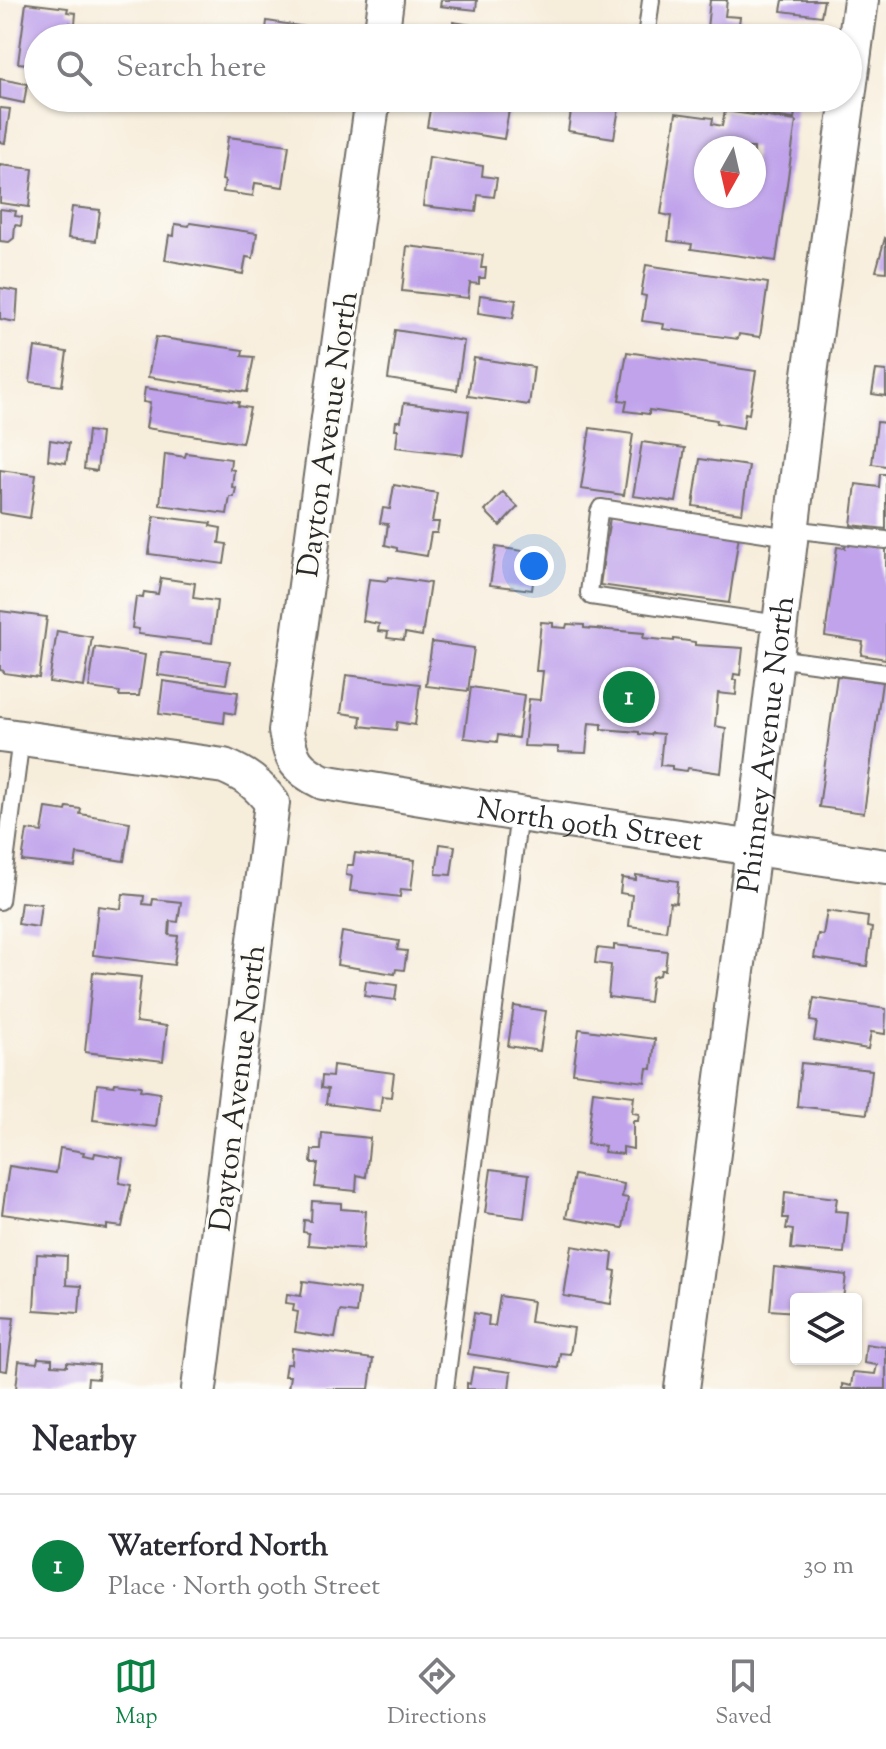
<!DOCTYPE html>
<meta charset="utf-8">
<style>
:root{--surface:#fff;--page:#f2f2f3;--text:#2b2b33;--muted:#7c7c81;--line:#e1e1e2;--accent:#0b8043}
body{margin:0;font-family:"Sorts Mill Goudy",serif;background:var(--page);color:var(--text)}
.controls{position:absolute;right:24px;bottom:24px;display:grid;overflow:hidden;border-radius:8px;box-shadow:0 2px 6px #0004}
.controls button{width:72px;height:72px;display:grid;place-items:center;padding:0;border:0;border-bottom:2px solid var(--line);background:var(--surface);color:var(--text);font:40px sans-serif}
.compass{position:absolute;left:694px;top:136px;width:72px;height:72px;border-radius:50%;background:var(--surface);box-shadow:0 2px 6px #0004;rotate:188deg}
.you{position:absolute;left:534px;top:566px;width:28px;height:28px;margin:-20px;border:6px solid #fff;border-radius:50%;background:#1a73e8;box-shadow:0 0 0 12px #1a73e833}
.badge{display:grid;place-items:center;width:52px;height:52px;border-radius:50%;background:var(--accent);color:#fff;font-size:26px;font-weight:700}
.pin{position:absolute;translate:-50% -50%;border:4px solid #fff;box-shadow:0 2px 8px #0006}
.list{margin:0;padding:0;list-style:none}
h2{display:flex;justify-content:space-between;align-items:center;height:104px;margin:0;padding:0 32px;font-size:34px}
h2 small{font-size:26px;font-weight:400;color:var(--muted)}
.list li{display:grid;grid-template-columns:52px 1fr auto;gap:24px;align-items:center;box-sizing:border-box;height:144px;padding:0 32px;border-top:2px solid var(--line)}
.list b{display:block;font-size:30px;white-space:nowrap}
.list p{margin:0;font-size:26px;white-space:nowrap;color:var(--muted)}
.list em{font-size:26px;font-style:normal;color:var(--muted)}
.icon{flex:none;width:44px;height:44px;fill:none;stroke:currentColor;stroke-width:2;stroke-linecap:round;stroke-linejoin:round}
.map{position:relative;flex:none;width:886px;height:1389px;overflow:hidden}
.search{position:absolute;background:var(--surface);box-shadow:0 2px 6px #0004;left:24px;right:24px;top:24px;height:88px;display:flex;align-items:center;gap:20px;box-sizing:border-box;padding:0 28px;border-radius:44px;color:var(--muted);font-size:30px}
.sheet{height:248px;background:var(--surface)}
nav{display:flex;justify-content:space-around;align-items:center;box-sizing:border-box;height:112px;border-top:2px solid var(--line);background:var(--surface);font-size:22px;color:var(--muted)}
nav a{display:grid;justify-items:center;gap:4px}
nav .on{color:var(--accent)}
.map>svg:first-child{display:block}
.building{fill:#c0a3eb;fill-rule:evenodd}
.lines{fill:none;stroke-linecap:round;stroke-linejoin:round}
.lane-casing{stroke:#726f69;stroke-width:20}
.street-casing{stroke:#726f69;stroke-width:38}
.lane{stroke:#fff;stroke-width:16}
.street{stroke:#fff;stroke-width:34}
.labels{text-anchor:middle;stroke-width:6;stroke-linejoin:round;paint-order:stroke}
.street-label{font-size:30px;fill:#2b2b2b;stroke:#fdfcf7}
</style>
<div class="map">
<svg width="886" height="1389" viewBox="0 0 886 1389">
<rect width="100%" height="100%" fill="#fdfcf7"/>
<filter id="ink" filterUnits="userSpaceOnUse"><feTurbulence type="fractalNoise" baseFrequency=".0125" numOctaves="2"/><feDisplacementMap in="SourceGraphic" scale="16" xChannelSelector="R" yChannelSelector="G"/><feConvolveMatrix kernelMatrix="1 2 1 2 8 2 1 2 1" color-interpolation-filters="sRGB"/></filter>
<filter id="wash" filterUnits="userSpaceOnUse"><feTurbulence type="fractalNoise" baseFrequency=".006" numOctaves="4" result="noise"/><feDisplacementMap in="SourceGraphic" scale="32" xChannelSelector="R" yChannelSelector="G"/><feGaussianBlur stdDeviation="1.8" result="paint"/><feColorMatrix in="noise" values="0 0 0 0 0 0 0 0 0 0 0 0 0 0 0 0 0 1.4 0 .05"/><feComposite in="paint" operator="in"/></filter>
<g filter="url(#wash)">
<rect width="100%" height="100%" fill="#f7eddb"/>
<g id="blocks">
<g class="building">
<path d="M441,0H477L476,10L440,6Z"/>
<path d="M710,0H727L725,16L740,17L737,38H706Z"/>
<path d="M783,0H824L821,16L781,11Z"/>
<path d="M26,3L68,8L67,12L76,13L75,24L70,23L69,30L103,34V38H38V65L18,63Z"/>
<path d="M267,21L306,27L305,38H265Z"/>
<path d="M453,22L504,30L503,38H451Z"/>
<path d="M0,79L27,84L24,103L0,98Z"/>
<path d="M237,98H292L290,107Z"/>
<path d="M432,98H518L516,111L509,110L504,139L427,127Z"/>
<path d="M573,98L620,102L614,138L568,131Z"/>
<path d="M677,98H725L723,109L676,102Z"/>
<path d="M749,98H797L794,119L747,112Z"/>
<path d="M0,108L10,109L5,143L0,142Z"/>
<path d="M725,111L796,121L776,261L691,249L692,244L668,241L671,216L661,214L676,113L713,118L712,124L722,126ZM706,148H754V196H706Z"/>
<path d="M228,137L289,145L283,187L255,183L253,196L223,192L225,181L222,180Z"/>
<path d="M429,157L483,166L482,176L497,178L494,197L478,195L476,212L423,206Z"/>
<path d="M0,165L33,169L29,207L0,203Z"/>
<path d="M72,207L100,210L96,241L68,238Z"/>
<path d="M0,209L16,211L15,216L22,217L21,226L15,225L14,238L9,242L0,241Z"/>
<path d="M190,223L257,233L253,258L246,257L243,274L165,260L169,235L174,236L175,224L189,226Z"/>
<path d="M885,238L886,239V272L876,271Z"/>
<path d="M407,246L483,255L481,268H486L485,278H479V284L470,283L468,298L402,291Z"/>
<path d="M646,265L768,283L760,337L739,334L738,339L663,329L664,324L642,321L646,296L641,295Z"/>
<path d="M0,288L18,291L16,322L0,319Z"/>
<path d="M480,295L516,300L513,318L478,313Z"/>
<path d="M395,330L464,341L457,390L388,379Z"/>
<path d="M156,337L243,350L242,356L254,357L247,392L148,377Z"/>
<path d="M35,347L67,352L62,386L30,382Z"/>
<path d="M627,352L756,371L749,414L745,413L743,428L716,423L717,420L649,410V414L625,411L627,401L619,400Z"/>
<path d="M474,358L534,367L529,405L468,396Z"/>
<path d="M876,370L886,371V396L872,394Z"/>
<path d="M145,388L239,402L238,406L250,408L242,443L146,428L150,403L143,402Z"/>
<path d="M404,403L469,411L463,455L396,447L398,429H395L396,421H401Z"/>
<path d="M877,422L886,423V466L872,464Z"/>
<path d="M590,428L633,434L624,495L581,489Z"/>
<path d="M88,431L101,433L97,471L84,469Z"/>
<path d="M50,440L69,443L66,463L48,460Z"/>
<path d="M642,442L685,448L676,502L633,496Z"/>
<path d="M186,453L231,459L230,469L234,470L232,487L236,488L234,497H230L227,514L160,505L165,454L185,457Z"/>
<path d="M700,459L749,466L742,513L693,506Z"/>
<path d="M0,470L36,475L30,518L0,513Z"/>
<path d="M880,474H886V529L851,525L856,484L879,487Z"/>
<path d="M394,485L437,493L432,522H439L437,533H431L427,556L397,551V548L385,545L388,524L380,523L383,508L390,509Z"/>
<path d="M503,492L518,507L500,526L485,511Z"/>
<path d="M154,516L211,523L210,526L221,528L219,543L227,544L224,564L149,554Z"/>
<path d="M610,517L739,535L729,603L600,585Z"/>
<path d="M846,539L886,545V659L861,655L863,642L825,636L837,547L845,548Z"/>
<path d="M496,547L537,553L532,590L490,585Z"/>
<path d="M388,577L430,583L422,636L405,633L404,640L387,638L388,632L378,631L379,624L363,621L369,579L387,581Z"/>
<path d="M161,578L195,583L193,598L217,601L212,643L138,634L139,629L132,628L136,597L143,598L144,592L158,594Z"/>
<path d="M0,611L47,617L39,678L4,673V671L0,670Z"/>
<path d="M541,622L553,623V627L566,628L567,624L584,625V628L644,633L643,638L674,641V639L695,642V645L743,648L740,675L734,674L733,680H737L736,695L718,693L715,726L726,728L721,773L688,768L687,771L672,769V766L660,765L663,734L652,733L651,735L639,734V732L602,729V724L589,723L586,753L558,752V747L524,746L529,699L540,700L543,671H536Z"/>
<path d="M57,631L92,637L84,687L49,682Z"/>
<path d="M432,642L474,648L468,691L426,686Z"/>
<path d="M95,647L145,655L139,696H119L120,692L89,688Z"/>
<path d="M161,652L230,661L226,684L158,675Z"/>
<path d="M346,675L420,684L415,725L397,722L396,730L360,726L361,716L341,713Z"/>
<path d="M837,676L882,682L864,813L819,807Z"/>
<path d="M163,681L238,692L235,714L225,712L224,723L159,714Z"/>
<path d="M471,687L524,695L518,738L498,735L497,742L464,738Z"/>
<path d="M67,807L81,809L80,814L130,822L124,861L77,854L75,867L22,861L27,830L42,832L46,808L66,811Z"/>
<path d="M440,844L455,846L451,875L436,874Z"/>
<path d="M355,853L415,860L411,890L401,889L400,897L350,891L352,876L346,875L347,865H353Z"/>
<path d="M636,875L678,881L676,903L670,902L666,931L629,926L632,895L620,893L622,878L636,880Z"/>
<path d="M123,894L144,896L143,904L152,905L153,899L181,902L178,922L170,921L169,935L178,936L174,965L93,955L98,906L121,909Z"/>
<path d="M21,902L41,904L38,927L18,924Z"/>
<path d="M827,911L868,917L867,927L872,928L867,966L814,958L818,934L823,935Z"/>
<path d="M342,932L399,941L397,950L407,951L404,970L396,969L395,974L337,965Z"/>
<path d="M614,945L667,951L665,970H661L660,975L652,977L649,1002L608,997L611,965L595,963L597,948L614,950Z"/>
<path d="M93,972L141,977L136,1022L167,1026L163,1061L85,1052Z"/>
<path d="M366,981L397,985L395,1000L364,996Z"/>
<path d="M814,998L886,1009L885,1034L871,1032L868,1049L814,1040L817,1022L810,1021Z"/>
<path d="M514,1006L546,1011L540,1051L508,1046Z"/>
<path d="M579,1029L655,1039L652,1069L647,1068L645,1082L573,1073Z"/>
<path d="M801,1063L872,1070L867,1114L797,1106Z"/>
<path d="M333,1065L394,1073L391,1097L382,1096L380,1111L326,1104L328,1089L321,1088L322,1076L332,1077Z"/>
<path d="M115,1083L141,1086L140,1090L160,1093L156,1127L93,1120L97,1084L114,1086Z"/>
<path d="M593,1091L634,1096L632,1113L639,1114L638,1121H633V1149L623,1147V1154L604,1152L605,1146L587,1144Z"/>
<path d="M322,1133L370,1138L366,1177L357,1175L356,1191L315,1187L318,1163H311L312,1150H321Z"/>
<path d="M60,1148L84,1152L83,1155L94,1157L95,1153L123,1158L119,1183L131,1185L122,1227L107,1225V1229L2,1214L9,1166L56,1173Z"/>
<path d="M491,1169L529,1174L524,1218L485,1213Z"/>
<path d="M574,1175L624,1184L622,1197L628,1198L623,1228L566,1218Z"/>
<path d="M785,1192L837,1198L835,1211L848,1212L844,1253L791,1249L793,1230L786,1229L788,1218H783Z"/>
<path d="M312,1201L341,1203V1209L366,1211L363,1249L308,1245L309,1233L303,1232L304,1220L311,1221Z"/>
<path d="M572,1246L613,1253L611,1270L616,1271L611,1304L564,1296Z"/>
<path d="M37,1254L67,1256L66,1285L81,1286L79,1313L34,1310Z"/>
<path d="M774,1267L846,1275L843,1299H796V1312L770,1310Z"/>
<path d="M303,1281L359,1289L356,1313L340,1311L335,1338L295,1332L298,1312L293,1311L294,1304L286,1303L287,1294L301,1296Z"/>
<path d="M500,1296L533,1301L530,1322L574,1328L570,1354L560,1353L558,1368L468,1354L474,1313L489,1316L488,1325L495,1326Z"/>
<path d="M0,1317L14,1318L7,1371L0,1370Z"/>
<path d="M866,1344L886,1347V1389H842V1384L851,1386L853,1372L875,1374L877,1365L864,1363Z"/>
<path d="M292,1348L373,1359L369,1389H288L290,1376H284L286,1364H291Z"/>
<path d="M38,1358L52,1359V1365L67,1366V1362L99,1365L98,1379L88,1378L87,1389H16L19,1361L37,1363Z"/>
<path d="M473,1367L511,1372L509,1389H467V1383L470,1384Z"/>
</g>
</g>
</g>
<g filter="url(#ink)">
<use href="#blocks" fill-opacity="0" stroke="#726f69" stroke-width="2"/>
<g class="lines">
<defs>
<g id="lane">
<path d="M646,38L651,0"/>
<path d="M790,529L886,540"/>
<path d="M779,624L591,596L589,593L599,512L601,508L790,537"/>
<path d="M776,658L886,673"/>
<path d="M0,901L21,738"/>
<path d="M445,1389L519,814"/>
</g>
<g id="street">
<path d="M381,38L386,0"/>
<path d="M848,97L861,0"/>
<path id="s1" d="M373,98L286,731C291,760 296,769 323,782L519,814L886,867"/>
<path d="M0,735L224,766C246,775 258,784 272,803L199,1389"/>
<path id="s2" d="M682,1389L753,849L810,374L848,98"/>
</g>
</defs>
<use href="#lane" class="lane-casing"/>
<use href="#street" class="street-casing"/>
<use href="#lane" class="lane"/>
<use href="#street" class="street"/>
</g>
</g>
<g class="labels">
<g class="street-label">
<text transform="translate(327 434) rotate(-82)" y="10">Dayton Avenue North</text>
<text dy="10" stroke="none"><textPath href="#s2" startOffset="650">Phinney Avenue North</textPath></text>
<text dy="10" stroke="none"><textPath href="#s1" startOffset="976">North 90th Street</textPath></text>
<text transform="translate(237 1088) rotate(-83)" y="10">Dayton Avenue North</text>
</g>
</g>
</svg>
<div class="controls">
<button><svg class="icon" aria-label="layers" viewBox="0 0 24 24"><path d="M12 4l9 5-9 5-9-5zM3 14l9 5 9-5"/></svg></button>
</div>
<svg class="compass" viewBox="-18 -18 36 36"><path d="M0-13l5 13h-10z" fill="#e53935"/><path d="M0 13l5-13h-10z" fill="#7c7c81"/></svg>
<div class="you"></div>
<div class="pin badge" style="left:629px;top:697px">1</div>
<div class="search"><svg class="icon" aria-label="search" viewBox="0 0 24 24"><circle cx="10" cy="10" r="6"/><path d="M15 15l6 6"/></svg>Search here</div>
</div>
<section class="sheet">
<h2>Nearby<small></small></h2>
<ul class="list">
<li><span class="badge">1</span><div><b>Waterford North</b><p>Place · North 90th Street</p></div><em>30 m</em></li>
</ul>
</section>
<nav>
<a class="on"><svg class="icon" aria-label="map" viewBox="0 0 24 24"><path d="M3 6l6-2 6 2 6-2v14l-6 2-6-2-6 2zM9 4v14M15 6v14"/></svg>Map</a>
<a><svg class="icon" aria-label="directions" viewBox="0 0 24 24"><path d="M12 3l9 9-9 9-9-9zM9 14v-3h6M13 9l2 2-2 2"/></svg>Directions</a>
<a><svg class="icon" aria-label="saved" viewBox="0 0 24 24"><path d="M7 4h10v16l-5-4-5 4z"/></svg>Saved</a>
</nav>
